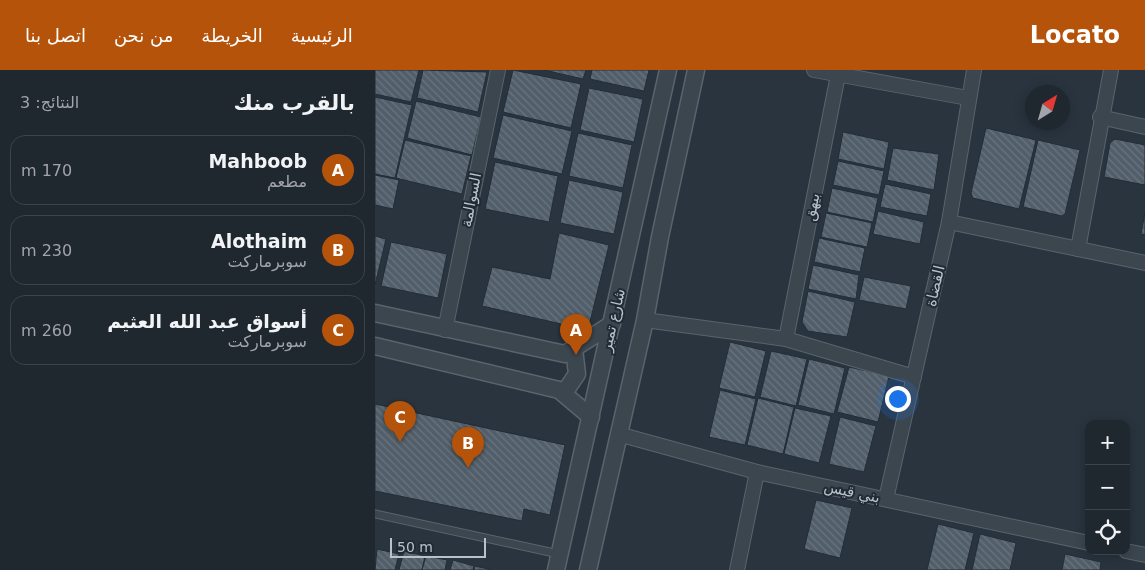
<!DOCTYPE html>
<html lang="ar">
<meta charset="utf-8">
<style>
:root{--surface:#1f272f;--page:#2c333b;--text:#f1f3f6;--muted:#a1a5aa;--line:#3c444b;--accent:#b45309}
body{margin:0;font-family:"DejaVu Sans",Vazirmatn,sans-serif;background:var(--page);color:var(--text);direction:rtl}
.controls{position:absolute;right:15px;bottom:15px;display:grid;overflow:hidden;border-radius:10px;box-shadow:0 2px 12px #0003}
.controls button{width:45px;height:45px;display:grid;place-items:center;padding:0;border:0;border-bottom:1px solid var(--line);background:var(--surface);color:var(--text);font:25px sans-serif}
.compass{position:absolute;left:650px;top:15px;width:45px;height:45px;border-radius:50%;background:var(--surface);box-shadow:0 2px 12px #0003;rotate:37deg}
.scale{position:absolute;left:15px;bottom:12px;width:96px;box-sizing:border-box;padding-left:5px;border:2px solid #b9c1ca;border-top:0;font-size:14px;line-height:18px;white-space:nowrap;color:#b9c1ca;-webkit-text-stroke:4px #212b35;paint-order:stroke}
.you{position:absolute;left:522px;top:328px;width:18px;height:18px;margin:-12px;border:4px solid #fff;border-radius:50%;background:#1a73e8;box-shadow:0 0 0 8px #1a73e833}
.badge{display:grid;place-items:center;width:32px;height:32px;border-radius:50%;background:var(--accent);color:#fff;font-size:16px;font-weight:700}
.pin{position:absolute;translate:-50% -41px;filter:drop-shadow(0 1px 2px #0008)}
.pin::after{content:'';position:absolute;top:26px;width:18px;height:15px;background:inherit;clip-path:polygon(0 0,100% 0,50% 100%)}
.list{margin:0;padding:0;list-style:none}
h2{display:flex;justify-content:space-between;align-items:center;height:65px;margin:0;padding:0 20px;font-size:21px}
h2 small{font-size:16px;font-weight:400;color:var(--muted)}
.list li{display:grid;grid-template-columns:32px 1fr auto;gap:15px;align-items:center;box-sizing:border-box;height:70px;margin:0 10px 10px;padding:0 10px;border:1px solid var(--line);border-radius:15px}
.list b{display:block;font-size:19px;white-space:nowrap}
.list p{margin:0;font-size:16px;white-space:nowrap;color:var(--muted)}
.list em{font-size:16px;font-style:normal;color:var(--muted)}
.icon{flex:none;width:28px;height:28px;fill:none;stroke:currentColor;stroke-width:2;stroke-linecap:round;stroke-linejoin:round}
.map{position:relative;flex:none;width:770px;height:500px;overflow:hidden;direction:ltr}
header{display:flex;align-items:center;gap:30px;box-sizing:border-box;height:70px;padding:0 25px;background:var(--accent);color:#fff}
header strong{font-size:24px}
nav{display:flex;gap:28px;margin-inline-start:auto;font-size:18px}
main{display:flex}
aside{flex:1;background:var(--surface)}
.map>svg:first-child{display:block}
.building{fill:url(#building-back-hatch);stroke:#232d37}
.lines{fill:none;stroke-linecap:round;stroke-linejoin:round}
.service-casing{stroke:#5a646d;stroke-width:9}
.minor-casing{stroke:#5a646d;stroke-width:16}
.tertiary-casing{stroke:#5a646d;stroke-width:19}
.service{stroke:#3c464f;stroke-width:7}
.minor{stroke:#3c464f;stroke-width:14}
.tertiary{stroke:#3c464f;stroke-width:16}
.labels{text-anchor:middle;stroke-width:4;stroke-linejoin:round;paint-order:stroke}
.street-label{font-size:15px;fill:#b9c1ca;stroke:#212b35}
</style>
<header>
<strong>Locato</strong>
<nav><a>الرئيسية</a><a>الخريطة</a><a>من نحن</a><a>اتصل بنا</a></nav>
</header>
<main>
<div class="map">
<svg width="770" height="500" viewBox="0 0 770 500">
<defs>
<pattern id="building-back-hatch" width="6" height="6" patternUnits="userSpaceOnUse" patternTransform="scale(1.25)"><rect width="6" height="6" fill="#525f6a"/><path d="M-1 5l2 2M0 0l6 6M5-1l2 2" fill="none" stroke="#69747e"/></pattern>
</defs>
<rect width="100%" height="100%" fill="#29343f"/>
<g class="building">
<path d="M0,0H44L36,32L0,24Z"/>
<path d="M48,0L112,2L103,42L42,28Z"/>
<path d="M138,0L206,14L196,58L128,42Z"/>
<path d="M169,0H211L208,9Z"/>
<path d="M217,0H274L269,21L215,9Z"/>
<path d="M214,18L268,29L259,72L205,60Z"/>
<path d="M0,27L37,35L20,108L0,104Z"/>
<path d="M41,31L106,47L97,85L32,68Z"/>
<path d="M128,45L197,61L187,104L118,88Z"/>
<path d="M611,58L661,70L644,139L598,128L596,123Z"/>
<path d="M468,62L514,72L509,99L463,89Z"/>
<path d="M203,63L257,75L248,118L194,106Z"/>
<path d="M740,69L770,75V115L729,107L735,73Z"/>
<path d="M30,70L96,86L87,124L21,108Z"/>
<path d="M663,70L705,80L690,144L687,146L648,137Z"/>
<path d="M518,78L564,84L559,120L512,110Z"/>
<path d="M463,91L509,101L504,125L458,115Z"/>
<path d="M120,92L183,106L174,152L110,139Z"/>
<path d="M0,105L24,110L18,139L0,135Z"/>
<path d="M194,110L248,122L239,164L185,153Z"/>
<path d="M510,114L556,124L552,146L505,137Z"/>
<path d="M457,118L503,128L498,152L452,142Z"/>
<path d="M503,141L549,152L545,174L498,164Z"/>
<path d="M451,143L497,153L492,177L446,167Z"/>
<path d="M770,143V165L766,164Z"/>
<path d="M184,163L234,175L213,260L107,236L117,197L175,209Z"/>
<path d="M0,166L11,169L0,215Z"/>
<path d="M444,168L490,178L485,202L439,192Z"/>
<path d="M16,172L72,184L63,228L6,216Z"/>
<path d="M438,195L484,205L481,229L433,219Z"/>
<path d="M489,207L536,216L531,239L484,230Z"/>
<path d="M433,221L480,232L472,267L433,261L427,252Z"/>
<path d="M355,272L391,281L380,327L344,318Z"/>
<path d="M396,281L432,289L421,336L385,327Z"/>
<path d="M434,289L470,298L459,344L423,335Z"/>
<path d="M474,297L514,306L503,352L462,342Z"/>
<path d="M345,320L381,329L370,375L334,367Z"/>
<path d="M383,328L419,337L408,384L372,375Z"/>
<path d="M0,334L190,375L175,445L149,439L147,451L0,421Z"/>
<path d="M420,338L456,346L444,393L409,384Z"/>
<path d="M465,347L501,356L489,402L454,394Z"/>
<path d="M441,430L477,438L465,488L429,479Z"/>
<path d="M563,454L599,463L590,500H552Z"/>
<path d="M605,464L641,473L635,500H597Z"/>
<path d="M2,479L24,484L20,500H0Z"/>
<path d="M29,481L50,486L47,500H24Z"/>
<path d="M690,484L726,492L725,500H687Z"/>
<path d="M51,486L72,490L70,500H47Z"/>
<path d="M78,490L99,496L98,500H75Z"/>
<path d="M100,496L117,500H99Z"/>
</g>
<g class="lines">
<defs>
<path id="service" d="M0,444L184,484"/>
<g id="minor">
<path d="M439,0L593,28"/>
<path d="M725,47L770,57"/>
<path d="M574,152L770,193"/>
<path d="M703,179L736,0"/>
<path d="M270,250L411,269L539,307"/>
<path d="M70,260L123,0"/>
<path d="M411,269L463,5"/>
<path d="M243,364L382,402L714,473"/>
<path d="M511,429L574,152L599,0"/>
<path d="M751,481L770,485"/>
<path d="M362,500L382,402"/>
</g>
<g id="tertiary">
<path d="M0,243L190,284L237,254"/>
<path d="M0,276L184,320L216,347"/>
<path d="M189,323L202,304L199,279"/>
<path d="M181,500L293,0"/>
<path d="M213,500L270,250L285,167L321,0"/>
</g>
</defs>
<use href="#service" class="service-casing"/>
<use href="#minor" class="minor-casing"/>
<use href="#tertiary" class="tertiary-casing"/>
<use href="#service" class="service"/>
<use href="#minor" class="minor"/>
<use href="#tertiary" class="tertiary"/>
</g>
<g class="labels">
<g class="street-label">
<text transform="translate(96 130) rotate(-79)" y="5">السوالمة</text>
<text transform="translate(437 137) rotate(-79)" y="5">بيهق</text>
<text transform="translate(560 216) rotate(-77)" y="5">القضاة</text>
<text transform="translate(238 250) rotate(-77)" y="5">شارع تمير</text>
<text transform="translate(477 422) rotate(12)" y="5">بني قيس</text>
</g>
</g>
</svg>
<div class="controls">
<button>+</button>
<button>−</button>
<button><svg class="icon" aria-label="locate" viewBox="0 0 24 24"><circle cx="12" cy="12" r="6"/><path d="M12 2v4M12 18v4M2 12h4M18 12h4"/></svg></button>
</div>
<svg class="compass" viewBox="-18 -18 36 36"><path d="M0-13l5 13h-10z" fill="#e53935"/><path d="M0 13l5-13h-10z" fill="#a1a5aa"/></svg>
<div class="scale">50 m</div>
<div class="you"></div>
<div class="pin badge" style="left:201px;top:285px">A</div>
<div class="pin badge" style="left:93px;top:398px">B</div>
<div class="pin badge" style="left:25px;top:372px">C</div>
</div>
<aside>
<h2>بالقرب منك<small>النتائج: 3</small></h2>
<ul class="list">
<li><span class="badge">A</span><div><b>Mahboob</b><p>مطعم</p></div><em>170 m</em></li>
<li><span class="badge">B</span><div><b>Alothaim</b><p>سوبرماركت</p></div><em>230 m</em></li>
<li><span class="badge">C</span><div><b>أسواق عبد الله العثيم</b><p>سوبرماركت</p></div><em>260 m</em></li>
</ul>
</aside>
</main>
